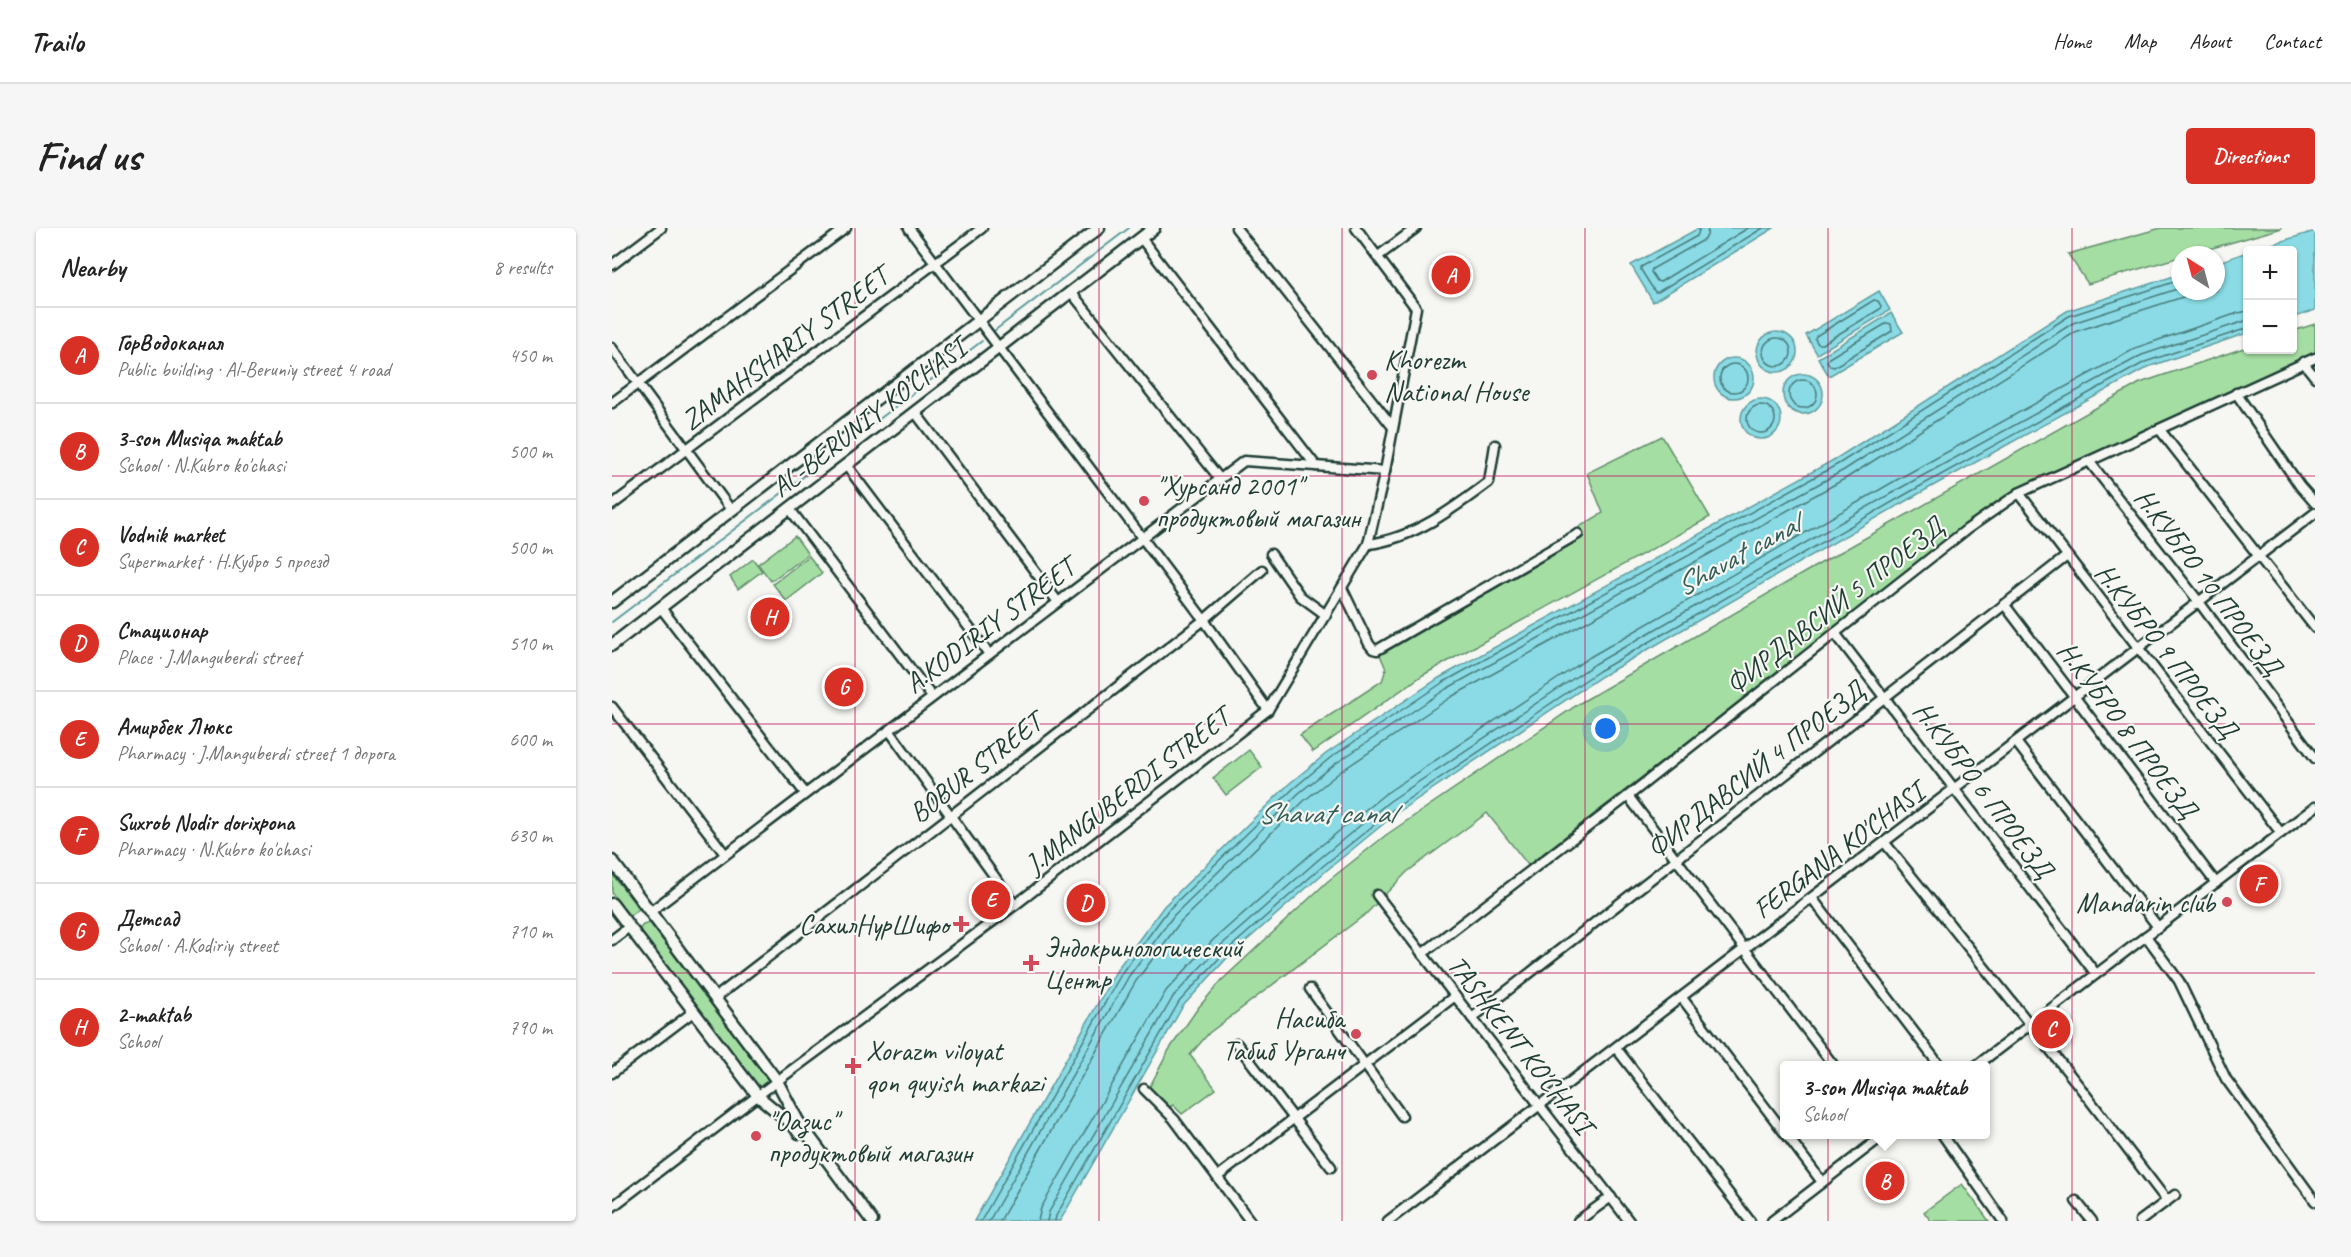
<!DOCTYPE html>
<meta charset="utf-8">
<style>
:root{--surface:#fff;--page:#f6f6f6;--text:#222;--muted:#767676;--line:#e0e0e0;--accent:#d93025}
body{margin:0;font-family:Caveat,sans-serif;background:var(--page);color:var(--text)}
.controls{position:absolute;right:18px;top:18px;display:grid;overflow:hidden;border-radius:6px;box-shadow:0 2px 4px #0004}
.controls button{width:54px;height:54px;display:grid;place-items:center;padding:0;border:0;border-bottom:2px solid var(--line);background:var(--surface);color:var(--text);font:30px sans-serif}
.compass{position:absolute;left:1559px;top:18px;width:54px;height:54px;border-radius:50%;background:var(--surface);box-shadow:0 2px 4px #0004;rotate:324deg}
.you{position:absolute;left:994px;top:501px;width:21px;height:21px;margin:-15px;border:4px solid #fff;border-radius:50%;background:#1a73e8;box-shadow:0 0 0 9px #1a73e833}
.badge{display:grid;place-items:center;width:39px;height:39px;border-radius:50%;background:var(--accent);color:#fff;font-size:20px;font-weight:700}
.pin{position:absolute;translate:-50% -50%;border:3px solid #fff;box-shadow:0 2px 6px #0006}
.popup{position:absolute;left:1168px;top:833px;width:210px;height:78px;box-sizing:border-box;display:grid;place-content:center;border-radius:6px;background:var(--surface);filter:drop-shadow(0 2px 4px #0005);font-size:20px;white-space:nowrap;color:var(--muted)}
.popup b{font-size:22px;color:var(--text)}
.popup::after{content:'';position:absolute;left:50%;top:100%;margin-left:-12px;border:12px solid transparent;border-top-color:var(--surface)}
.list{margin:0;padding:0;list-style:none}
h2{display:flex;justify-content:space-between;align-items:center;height:78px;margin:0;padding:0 24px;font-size:26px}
h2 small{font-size:20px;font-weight:400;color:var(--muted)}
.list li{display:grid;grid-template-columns:39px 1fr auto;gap:18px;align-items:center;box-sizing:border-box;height:96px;padding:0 24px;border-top:2px solid var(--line)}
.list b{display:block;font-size:22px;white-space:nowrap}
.list p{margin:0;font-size:20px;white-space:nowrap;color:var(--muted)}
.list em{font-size:20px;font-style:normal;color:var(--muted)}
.map{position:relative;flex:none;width:1703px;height:993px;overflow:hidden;border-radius:6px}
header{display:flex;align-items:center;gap:36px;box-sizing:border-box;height:84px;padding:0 30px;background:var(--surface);border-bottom:2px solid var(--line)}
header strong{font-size:28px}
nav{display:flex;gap:33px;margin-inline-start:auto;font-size:21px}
.intro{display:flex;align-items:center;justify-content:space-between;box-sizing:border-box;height:144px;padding:0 36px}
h1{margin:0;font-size:42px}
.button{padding:15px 27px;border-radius:6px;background:var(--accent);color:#fff;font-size:21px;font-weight:700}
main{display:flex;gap:36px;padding:0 36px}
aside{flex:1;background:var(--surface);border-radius:6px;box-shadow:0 2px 4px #0004}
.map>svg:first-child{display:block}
.green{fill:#a5dea3;stroke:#628e6c;stroke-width:1.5}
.water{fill:#8adbe5;stroke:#5f9c9e;stroke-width:1.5}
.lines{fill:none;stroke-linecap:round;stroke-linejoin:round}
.shore{stroke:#4a7c7b;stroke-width:1.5}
.stream{stroke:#5f9c9e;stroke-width:2}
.minor-casing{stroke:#1f3d34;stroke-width:13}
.major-casing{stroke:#1f3d34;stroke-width:15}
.minor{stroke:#f6f6f2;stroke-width:8}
.major{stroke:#f6f6f2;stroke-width:10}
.grid{fill:none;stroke:#c2185b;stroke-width:1.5;stroke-opacity:0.55}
.poi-dot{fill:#d1495b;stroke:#f6f6f2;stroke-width:2}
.labels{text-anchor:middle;stroke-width:4.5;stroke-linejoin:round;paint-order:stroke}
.street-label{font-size:28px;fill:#1f3d34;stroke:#f6f6f2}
.poi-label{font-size:28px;fill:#1f3d34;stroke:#f6f6f2;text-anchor:start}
.water-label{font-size:30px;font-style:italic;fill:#345d57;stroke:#f6f6f2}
</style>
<header>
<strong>Trailo</strong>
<nav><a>Home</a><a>Map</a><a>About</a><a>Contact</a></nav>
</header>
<div class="intro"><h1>Find us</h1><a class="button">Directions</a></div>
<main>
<aside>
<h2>Nearby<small>8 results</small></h2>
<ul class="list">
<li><span class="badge">A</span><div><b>ГорВодоканал</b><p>Public building · Al-Beruniy street 4 road</p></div><em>450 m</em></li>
<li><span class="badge">B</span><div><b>3-son Musiqa maktab</b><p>School · N.Kubro ko'chasi</p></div><em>500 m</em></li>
<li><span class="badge">C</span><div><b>Vodnik market</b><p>Supermarket · Н.Кубро 5 проезд</p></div><em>500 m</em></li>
<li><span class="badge">D</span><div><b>Стационар</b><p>Place · J.Manguberdi street</p></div><em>510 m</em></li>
<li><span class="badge">E</span><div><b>Амирбек Люкс</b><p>Pharmacy · J.Manguberdi street 1 дорога</p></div><em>600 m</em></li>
<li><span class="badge">F</span><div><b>Suxrob Nodir dorixpona</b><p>Pharmacy · N.Kubro ko'chasi</p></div><em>630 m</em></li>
<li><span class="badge">G</span><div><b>Детсад</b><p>School · A.Kodiriy street</p></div><em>710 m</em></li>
<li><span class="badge">H</span><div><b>2-maktab</b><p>School</p></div><em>790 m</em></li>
</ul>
</aside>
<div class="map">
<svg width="1703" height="993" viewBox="0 0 1703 993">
<rect width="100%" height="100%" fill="#f6f6f2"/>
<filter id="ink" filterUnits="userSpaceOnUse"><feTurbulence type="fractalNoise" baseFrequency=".0167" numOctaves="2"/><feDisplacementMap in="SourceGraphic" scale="12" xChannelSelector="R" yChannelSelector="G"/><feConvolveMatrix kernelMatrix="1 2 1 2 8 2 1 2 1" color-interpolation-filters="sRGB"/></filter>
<g filter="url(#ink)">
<g class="green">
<path d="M1549,0H1670L1576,27H1568V29L1476,56L1456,26Z"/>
<path d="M1703,96V128L1469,235L1362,293L916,637L875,585L795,644L755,685L597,805L578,827L604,861L570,886L561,877L556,880L537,860L557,822L586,780L610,752L716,653L774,607L968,475L1202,339L1528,155L1635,119L1636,122H1680L1681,103Z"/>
<path d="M1050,208L1098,289L811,447L701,524L688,507L770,453L774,441L768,427L972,309L967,299L991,285L975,245Z"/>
<path d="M183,308L196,326L159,353L146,336Z"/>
<path d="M197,328L210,345L174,373L161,356Z"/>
<path d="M141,331L150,343L126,361L118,349Z"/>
<path d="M637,522L650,539L614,567L601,550Z"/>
<path d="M0,646L27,681L17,688L0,665Z"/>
<path d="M38,695L156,851V854L150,859L145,858L26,703L31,697Z"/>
<path d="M1350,956L1377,993H1319L1312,984Z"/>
</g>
<g class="water">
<path d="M1087,0H1162L1041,74L1019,37Z"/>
<path d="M1703,3V82L1681,90L1680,22H1641Z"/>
<path d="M1635,24V105L1536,139L1299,270L990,448L786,584L715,642L616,729L571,778L448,993H362L506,740L552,678L678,555L715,525L827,450L1225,230L1455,83L1568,46V63H1604V35Z"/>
<path d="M1267,63L1278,82L1205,126L1194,107Z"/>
<path d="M1279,85L1291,104L1217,148L1206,130Z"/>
<circle cx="1165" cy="124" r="20"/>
<circle cx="1122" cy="150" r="20"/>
<circle cx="1191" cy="166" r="20"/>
<circle cx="1149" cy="191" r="20"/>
</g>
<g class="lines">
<g class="shore">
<path d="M1088,0L1085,8L1029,39V42L1043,64H1046L1151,0"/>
<path d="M1096,0L1095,8L1090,13L1040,41L1039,44L1045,53L1048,54L1136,0"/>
<path d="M1262,72L1266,73L1269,78L1268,81L1210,116H1206L1203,111L1204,108Z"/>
<path d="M1275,95L1279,96L1280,103L1222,139L1218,138L1215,133L1217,130Z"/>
<circle cx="1165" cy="124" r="14"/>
<circle cx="1122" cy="150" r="14"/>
<circle cx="1191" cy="166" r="14"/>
<circle cx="1149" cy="191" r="14"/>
<path d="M369,993L511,743L556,682L682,560L718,530L830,455L1228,235L1457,88L1568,52"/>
<path d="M377,993L517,748L562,687L687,565L723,536L834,461L1232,242L1461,95L1568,60"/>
<path d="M388,993L524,753L569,693L693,572L728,544L839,469L1236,249L1465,103L1574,68L1582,63"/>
<path d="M426,993L429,980L554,763L601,712L700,625L773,566L978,429L1288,250L1526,119L1626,85L1636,83"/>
<path d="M435,993L437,984L561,769L607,719L706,632L778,573L983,436L1292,258L1530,127L1636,92"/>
<path d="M443,993L444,988L567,774L612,725L711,638L783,580L987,443L1296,265L1533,134L1636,100"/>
</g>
<g class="stream">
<path d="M382,103L517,0"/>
<path d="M0,394L370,113"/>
</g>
<defs>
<g id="minor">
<path d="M297,0L592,392L656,482"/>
<path d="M624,0L780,198"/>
<path d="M529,10L704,238"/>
<path d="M765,29L804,0"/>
<path d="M0,37L49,0"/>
<path d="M459,64L608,251"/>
<path d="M0,120L119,282"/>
<path d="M1691,134L1703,149"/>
<path d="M1624,165L1688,258L1703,275"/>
<path d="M0,175L234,0"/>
<path d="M303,184L446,374"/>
<path d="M1548,202L1703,400"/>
<path d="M1477,233L1587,374L1703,530"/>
<path d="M234,237L377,426"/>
<path d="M1407,265L1669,605"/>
<path d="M0,277L370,0"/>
<path d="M177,280L320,469"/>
<path d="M756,316C801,311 841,281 877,254L883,217"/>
<path d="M659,326L688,368L714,387"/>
<path d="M730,360L757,416L761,421L765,422L966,306"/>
<path d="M1392,376L1604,655"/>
<path d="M49,380L193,565"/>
<path d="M1223,405L1484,746"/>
<path d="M0,479L113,626"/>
<path d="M277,502L403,677"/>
<path d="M1404,514L1546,699"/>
<path d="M1016,568L1222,838"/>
<path d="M1273,615L1467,858L1555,973"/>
<path d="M765,667L1017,993"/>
<path d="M1200,670L1328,838"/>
<path d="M38,684L632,233L773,243"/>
<path d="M1534,708L1567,753L1614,851L1703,973"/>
<path d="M0,712L17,699"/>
<path d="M810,726L1016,568L1354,302L1407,265L1703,130"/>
<path d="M698,761L790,888"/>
<path d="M103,770L592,392L650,342"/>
<path d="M1070,770L1172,904"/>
<path d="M860,790L1455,328"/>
<path d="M625,816L719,939"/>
<path d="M1004,820L1138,993"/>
<path d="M1364,838L1703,579"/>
<path d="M0,845L81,784"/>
<path d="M532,861L562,891L638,993"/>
<path d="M1174,906L1210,954"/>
<path d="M1330,906L1391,993"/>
<path d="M605,949L843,768"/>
<path d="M1464,973L1480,993"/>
<path d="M0,979L165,853L403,677L656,482L756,316L773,243L804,80L744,0"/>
<path d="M776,993L1703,285"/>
<path d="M966,993L999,969"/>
<path d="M1160,993L1273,906"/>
<path d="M1528,993L1563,967"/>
</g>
<g id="major">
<path d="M0,374L487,0"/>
<path d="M0,417L542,0"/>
<path d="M0,633L165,853L186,893L260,993"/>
<path d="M0,676L146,868L181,897L187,905"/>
</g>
</defs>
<use href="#minor" class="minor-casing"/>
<use href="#major" class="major-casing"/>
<use href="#minor" class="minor"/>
<use href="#major" class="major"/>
</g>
</g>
<path class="grid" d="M243,0V993M487,0V993M730,0V993M973,0V993M1216,0V993M1460,0V993M0,248H1703M0,496H1703M0,745H1703"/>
<g class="poi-dot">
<circle cx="760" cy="147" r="6"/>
<circle cx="532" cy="273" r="6"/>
<circle cx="1615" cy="674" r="6"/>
<path d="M346 687h6v6h6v6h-6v6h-6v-6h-6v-6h6z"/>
<path d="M416 726h6v6h6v6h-6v6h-6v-6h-6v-6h6z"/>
<circle cx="744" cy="806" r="6"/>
<path d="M238 829h6v6h6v6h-6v6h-6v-6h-6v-6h6z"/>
<circle cx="144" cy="908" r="6"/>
</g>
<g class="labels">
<g class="street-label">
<text transform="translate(172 120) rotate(-37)" y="10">ZAMAHSHARIY STREET</text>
<text transform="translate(256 189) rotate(-38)" y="10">AL-BERUNIY KO’CHASI</text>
<text transform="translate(1597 353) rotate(53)" y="10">Н.КУБРО 10 ПРОЕЗД</text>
<text transform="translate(1222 377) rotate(-38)" y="10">ФИРДАВСИЙ 5 ПРОЕЗД</text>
<text transform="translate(377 397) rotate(-37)" y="10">A.KODIRIY STREET</text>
<text transform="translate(1555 422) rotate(52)" y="10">Н.КУБРО 9 ПРОЕЗД</text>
<text transform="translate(1516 501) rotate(53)" y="10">Н.КУБРО 8 ПРОЕЗД</text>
<text transform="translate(363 539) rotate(-38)" y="10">BOBUR STREET</text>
<text transform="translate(1143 541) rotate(-38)" y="10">ФИРДАВСИЙ 4 ПРОЕЗД</text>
<text transform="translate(1372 561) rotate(53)" y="10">Н.КУБРО 6 ПРОЕЗД</text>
<text transform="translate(515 562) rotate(-38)" y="10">J.MANGUBERDI STREET</text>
<text transform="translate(1226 622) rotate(-37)" y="10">FERGANA KO'CHASI</text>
<text transform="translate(909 816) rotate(52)" y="10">TASHKENT KO'CHASI</text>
</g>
<g class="poi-label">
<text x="772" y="141">Khorezm<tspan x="772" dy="32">National House</tspan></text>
<text x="544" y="267">"Хурсанд 2001"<tspan x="544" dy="32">продуктовый магазин</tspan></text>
<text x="1603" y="684" text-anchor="end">Mandarin club</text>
<text x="337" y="706" text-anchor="end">СахилНурШифо</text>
<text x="432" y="729">Эндокринологический<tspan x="432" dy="32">Центр</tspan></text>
<text x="732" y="800" text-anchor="end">Насиба<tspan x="732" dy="32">Табиб Урганч</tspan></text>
<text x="254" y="832">Xorazm viloyat<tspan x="254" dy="32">qon quyish markazi</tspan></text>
<text x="156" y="902">"Оазис"<tspan x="156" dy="32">продуктовый магазин</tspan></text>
</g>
<g class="water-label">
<text transform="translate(1125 327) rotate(-29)" y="10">Shavat canal</text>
<text x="714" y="595">Shavat canal</text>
</g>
</g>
</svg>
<div class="controls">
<button>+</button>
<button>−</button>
</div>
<svg class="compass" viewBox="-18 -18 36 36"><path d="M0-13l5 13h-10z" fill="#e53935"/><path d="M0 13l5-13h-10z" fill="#767676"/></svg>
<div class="you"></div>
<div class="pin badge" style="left:839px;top:47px">A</div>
<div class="pin badge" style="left:1273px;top:953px">B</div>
<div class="popup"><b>3-son Musiqa maktab</b>School</div>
<div class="pin badge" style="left:1439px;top:801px">C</div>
<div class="pin badge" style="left:474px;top:675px">D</div>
<div class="pin badge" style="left:379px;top:672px">E</div>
<div class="pin badge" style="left:1647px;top:656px">F</div>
<div class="pin badge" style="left:232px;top:459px">G</div>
<div class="pin badge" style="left:158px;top:389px">H</div>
</div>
</main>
